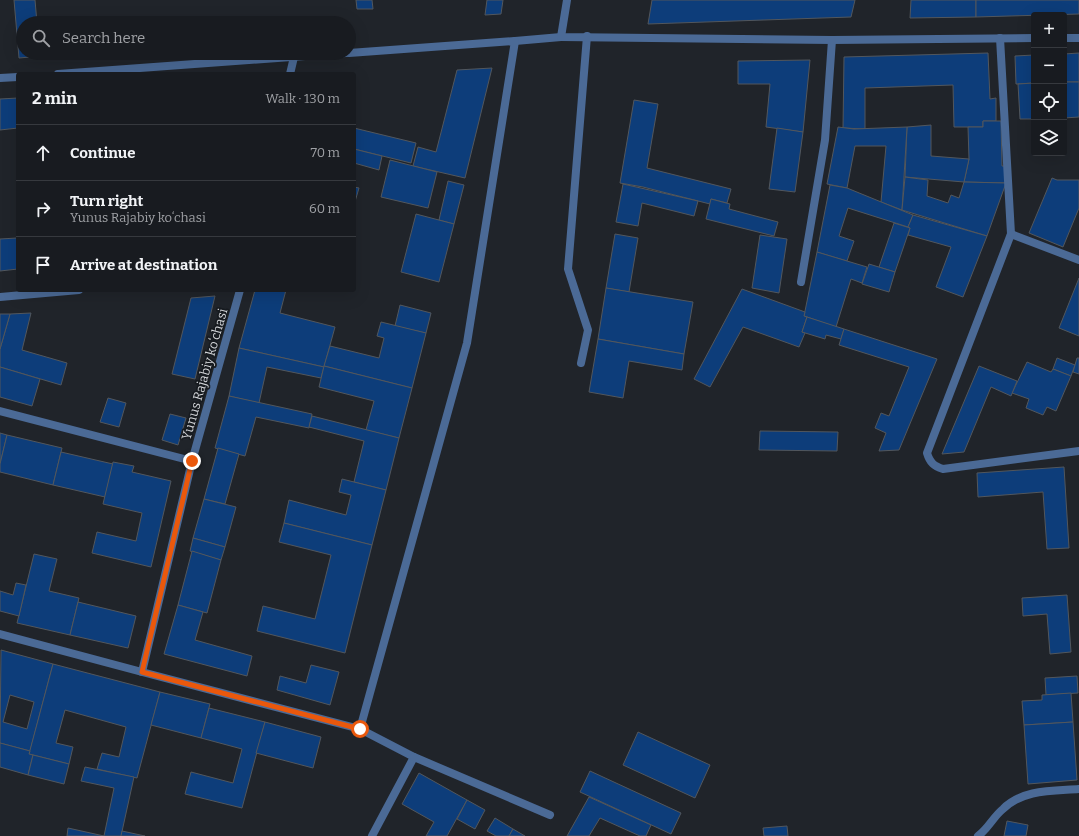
<!DOCTYPE html>
<meta charset="utf-8">
<style>
:root{--surface:#181b20;--page:#25282d;--text:#f1f3f6;--muted:#9fa1a5;--line:#36393e}
body{margin:0;font-family:Bitter,serif;background:var(--page);color:var(--text)}
.controls{position:absolute;right:12px;top:12px;display:grid;overflow:hidden;border-radius:4px;box-shadow:0 4px 16px #0002}
.controls button{width:36px;height:36px;display:grid;place-items:center;padding:0;border:0;border-bottom:1px solid var(--line);background:var(--surface);color:var(--text);font:20px sans-serif}
.stop{position:absolute;width:12px;height:12px;margin:-9px;border:3px solid #ea580c;border-radius:50%;background:#fff}
.stop.end{background:#ea580c;border-color:#fff;box-shadow:0 1px 4px #0008}
.list{margin:0;padding:0;list-style:none}
h2{display:flex;justify-content:space-between;align-items:center;height:52px;margin:0;padding:0 16px;font-size:17px}
h2 small{font-size:13px;font-weight:400;color:var(--muted)}
.list li{display:grid;grid-template-columns:26px 1fr auto;gap:12px;align-items:center;box-sizing:border-box;height:56px;padding:0 16px;border-top:1px solid var(--line)}
.list b{display:block;font-size:15px;white-space:nowrap}
.list p{margin:0;font-size:13px;white-space:nowrap;color:var(--muted)}
.list em{font-size:13px;font-style:normal;color:var(--muted)}
.icon{flex:none;width:22px;height:22px;fill:none;stroke:currentColor;stroke-width:2;stroke-linecap:round;stroke-linejoin:round}
.map{position:relative;flex:none;width:1079px;height:836px;overflow:hidden}
.search{position:absolute;background:var(--surface);box-shadow:0 4px 16px #0002;left:16px;top:16px;width:340px;height:44px;display:flex;align-items:center;gap:10px;box-sizing:border-box;padding:0 14px;border-radius:22px;color:var(--muted);font-size:15px}
.panel{position:absolute;background:var(--surface);box-shadow:0 4px 16px #0002;left:16px;top:72px;width:340px;height:220px;border-radius:4px}
.map>svg:first-child{display:block}
.building{fill:#0d3d7a;stroke:#52575d;fill-rule:evenodd}
.lines{fill:none;stroke-linecap:round;stroke-linejoin:round}
.service{stroke:#4b6a96;stroke-width:8}
.minor{stroke:#4b6a96;stroke-width:8}
.route{stroke:#ea580c;stroke-width:5}
.labels{text-anchor:middle;stroke-width:3.5;stroke-linejoin:round;paint-order:stroke}
.street-label{font-size:13px;fill:#d2d4d8;stroke:#171b20}
</style>
<div class="map">
<svg width="1079" height="836" viewBox="0 0 1079 836">
<rect width="100%" height="100%" fill="#20242a"/>
<g class="building">
<path d="M14,0H35L37,23H23V53H77L19,58Z"/>
<path d="M356,0H372L373,9H357Z"/>
<path d="M487,0H503L501,14L485,15Z"/>
<path d="M652,0H855L851,17L648,24Z"/>
<path d="M911,0H976V17L910,18Z"/>
<path d="M976,0H1079V14L976,17Z"/>
<path d="M177,19V23H127Z"/>
<path d="M123,20V23H93Z"/>
<path d="M988,53L990,99L996,98V121H983V127H954L953,85L865,88V129L843,128L844,57Z"/>
<path d="M1079,53V82H1064V54Z"/>
<path d="M1034,55V83L1016,84L1015,56Z"/>
<path d="M810,60L803,132L766,127L770,84H738V61Z"/>
<path d="M492,68L465,178L413,166L418,147L436,152L457,70Z"/>
<path d="M1064,82H1079V117L1064,118Z"/>
<path d="M1034,83V119H1020L1018,84Z"/>
<path d="M18,98V128L0,130V99Z"/>
<path d="M634,100L658,104L647,168L731,189L727,203L711,199L710,204L643,187L620,183Z"/>
<path d="M983,121H1001L1002,166H1006V183L964,182L969,159L968,127H983Z"/>
<path d="M931,125V156L969,159L964,182L905,177L907,127Z"/>
<path d="M838,127L854,129L907,127L902,210L881,202L886,146H855L847,188L827,184Z"/>
<path d="M354,128L416,143L411,163L354,149Z"/>
<path d="M777,128L803,132L795,192L769,189Z"/>
<path d="M354,149L382,156L379,170L354,163Z"/>
<path d="M390,160L437,172L428,208L381,197Z"/>
<path d="M905,177L928,180L927,196L948,203L951,195L959,198L964,182L1006,183L987,236L902,210Z"/>
<path d="M1052,178L1057,180H1079V208L1063,247L1029,233Z"/>
<path d="M448,181L464,185L454,224L439,220Z"/>
<path d="M623,184L698,201L694,216L642,203L638,226L616,222Z"/>
<path d="M830,185L847,188L913,215L908,227L848,208L839,236L854,241L847,261L817,252Z"/>
<path d="M354,187L359,188L354,205Z"/>
<path d="M711,199L730,204L729,209L778,222L774,236L706,219Z"/>
<path d="M416,214L454,224L439,282L401,272Z"/>
<path d="M913,215L987,236L963,297L936,287L951,247L908,235L910,228L908,227Z"/>
<path d="M894,223L910,228L895,272L879,267Z"/>
<path d="M615,234L638,238L629,292L606,288Z"/>
<path d="M760,235L787,239L779,293L752,288Z"/>
<path d="M17,238L18,269L0,271V239Z"/>
<path d="M817,252L867,267L862,283L851,279L836,327L804,316Z"/>
<path d="M869,264L895,272L889,292L862,284Z"/>
<path d="M1079,278V336L1059,328Z"/>
<path d="M606,288L693,302L684,354L598,339Z"/>
<path d="M742,289L805,312L804,316L807,317L802,332L805,333L799,347L743,327L710,387L694,379Z"/>
<path d="M255,290H286L280,313L335,327L324,367L239,348Z"/>
<path d="M215,296L195,379L172,374L191,298Z"/>
<path d="M400,305L431,313L426,333L395,326Z"/>
<path d="M31,313L22,350L67,363L61,385L0,367V349L10,314Z"/>
<path d="M0,314H10L0,349Z"/>
<path d="M807,317L844,329L841,339L826,335L825,339L802,332Z"/>
<path d="M381,322L426,333L412,388L324,366L330,346L379,358L384,338L377,336Z"/>
<path d="M844,329L937,359L899,450L879,451L886,433L875,428L881,413L889,416L909,367L839,345Z"/>
<path d="M598,339L684,354L682,370L629,361L623,398L589,392Z"/>
<path d="M239,348L324,367L321,378L267,367L259,403L229,396Z"/>
<path d="M1057,358L1075,365L1071,376L1053,369Z"/>
<path d="M1077,358H1079V374L1073,372Z"/>
<path d="M1027,362L1051,372L1053,369L1071,376L1056,411L1047,407L1043,415L1026,408L1029,399L1012,393Z"/>
<path d="M324,366L412,388L399,438L366,430L374,401L319,387Z"/>
<path d="M979,366L1017,381L1011,396L991,387L964,452L942,454Z"/>
<path d="M0,367L40,379L32,406L0,397Z"/>
<path d="M229,396L312,414L309,428L256,417L245,456L215,448Z"/>
<path d="M108,398L126,403L119,427L100,422Z"/>
<path d="M170,414L186,418L178,445L162,440Z"/>
<path d="M312,416L399,438L386,490L354,482L364,441L309,427Z"/>
<path d="M760,431L838,432L837,451L759,450Z"/>
<path d="M0,433L7,435L0,464Z"/>
<path d="M7,435L62,448L53,485L0,472V464Z"/>
<path d="M218,448L239,454L225,504L204,499Z"/>
<path d="M61,452L113,464L105,497L53,485Z"/>
<path d="M113,462L134,466L132,472L171,481L151,567L92,553L97,532L136,541L142,513L103,504Z"/>
<path d="M1064,467L1069,548L1047,549L1043,492L978,497L977,473Z"/>
<path d="M342,479L386,490L372,545L284,523L289,500L346,515L351,495L339,492Z"/>
<path d="M204,499L236,507L225,547L193,538Z"/>
<path d="M284,523L372,545L345,653L257,631L263,606L315,619L331,555L279,542Z"/>
<path d="M193,538L225,547L221,560L190,551Z"/>
<path d="M192,551L221,560L207,613L178,605Z"/>
<path d="M34,554L57,559L49,591L79,598L70,635L17,623Z"/>
<path d="M16,583L26,585L19,616L0,611V591L13,595Z"/>
<path d="M1067,595L1071,652L1050,654L1047,614L1023,616L1022,598Z"/>
<path d="M78,602L136,616L128,648L70,635Z"/>
<path d="M178,605L203,612L195,640L252,656L247,676L164,654Z"/>
<path d="M1,650L53,664L30,751L0,743ZM10,695L34,702L27,729L3,722Z"/>
<path d="M53,664L160,692L137,778L97,769L102,753L119,757L126,727L65,710L56,743L73,747L69,764L29,754Z"/>
<path d="M311,665L339,672L330,705L277,690L280,676L306,683Z"/>
<path d="M1077,676L1078,693L1046,695L1045,678Z"/>
<path d="M160,692L210,704L201,738L151,725Z"/>
<path d="M1071,693L1073,722L1024,725L1022,701L1042,700V695Z"/>
<path d="M209,708L265,722L242,808L185,794L191,772L233,783L242,749L201,738Z"/>
<path d="M265,722L321,737L313,768L256,753Z"/>
<path d="M1073,722L1077,780L1028,784L1024,725Z"/>
<path d="M638,732L710,765L695,798L623,765Z"/>
<path d="M0,743L30,751L29,754L33,755L28,775L0,767Z"/>
<path d="M33,755L69,764L64,784L28,775Z"/>
<path d="M85,767L134,777L121,836H67L68,828L104,836L114,788L81,781Z"/>
<path d="M590,771L681,813L671,834L580,792Z"/>
<path d="M419,773L467,800L447,836H426L434,822L402,804Z"/>
<path d="M589,797L651,825L646,836H640L600,818L589,836H567Z"/>
<path d="M467,800L485,810L475,829L457,819Z"/>
<path d="M495,818L513,829L509,836H496L487,831Z"/>
<path d="M1007,821L1028,825L1026,836H1004Z"/>
<path d="M787,826L788,836H764L763,828Z"/>
<path d="M513,829L525,836H509Z"/>
<path d="M122,831L145,836H121Z"/>
</g>
<g class="lines">
<g class="service">
<path d="M1000,38L1011,234L927,453C930,463 934,466 943,469L1079,451"/>
<path d="M515,41L561,37"/>
<path d="M349,53L515,41L467,343L360,729"/>
<path d="M58,74L346,53"/>
<path d="M0,78L18,77"/>
<path d="M1011,234L1079,260"/>
<path d="M801,282L825,140L832,40"/>
<path d="M581,363L588,330L568,269L587,36"/>
<path d="M0,411L192,461"/>
<path d="M142,672L360,729L414,757L372,836"/>
<path d="M414,757L550,815"/>
</g>
<g class="minor">
<path d="M567,0L561,37L832,40L1034,38"/>
<path d="M1064,38H1079"/>
<path d="M290,74L294,57"/>
<path d="M0,297L79,290"/>
<path d="M0,634L142,672L192,461L240,290"/>
<path d="M978,836C989,828 993,817 1003,809C1023,789 1053,791 1079,789"/>
</g>
</g>
<g class="lines">
<path class="route" d="M192,461L142,672L360,729"/>
</g>
<g class="labels">
<g class="street-label">
<text transform="translate(204 374) rotate(-74)" y="5">Yunus Rajabiy koʻchasi</text>
</g>
</g>
</svg>
<div class="controls">
<button>+</button>
<button>−</button>
<button><svg class="icon" aria-label="locate" viewBox="0 0 24 24"><circle cx="12" cy="12" r="6"/><path d="M12 2v4M12 18v4M2 12h4M18 12h4"/></svg></button>
<button><svg class="icon" aria-label="layers" viewBox="0 0 24 24"><path d="M12 4l9 5-9 5-9-5zM3 14l9 5 9-5"/></svg></button>
</div>
<div class="stop" style="left:360px;top:729px"></div>
<div class="stop end" style="left:192px;top:461px"></div>
<div class="search"><svg class="icon" aria-label="search" viewBox="0 0 24 24"><circle cx="10" cy="10" r="6"/><path d="M15 15l6 6"/></svg>Search here</div>
<section class="panel">
<h2>2 min<small>Walk · 130 m</small></h2>
<ul class="list">
<li><svg class="icon" aria-label="ahead" viewBox="0 0 24 24"><path d="M12 20V5M6 11l6-6 6 6"/></svg><div><b>Continue</b></div><em>70 m</em></li>
<li><svg class="icon" aria-label="right" viewBox="0 0 24 24"><path d="M7 20v-9h11M14 6l5 5-5 5"/></svg><div><b>Turn right</b><p>Yunus Rajabiy koʻchasi</p></div><em>60 m</em></li>
<li><svg class="icon" aria-label="arrive" viewBox="0 0 24 24"><path d="M6 21V4h12l-3 4 3 4H6"/></svg><div><b>Arrive at destination</b></div></li>
</ul>
</section>
</div>
